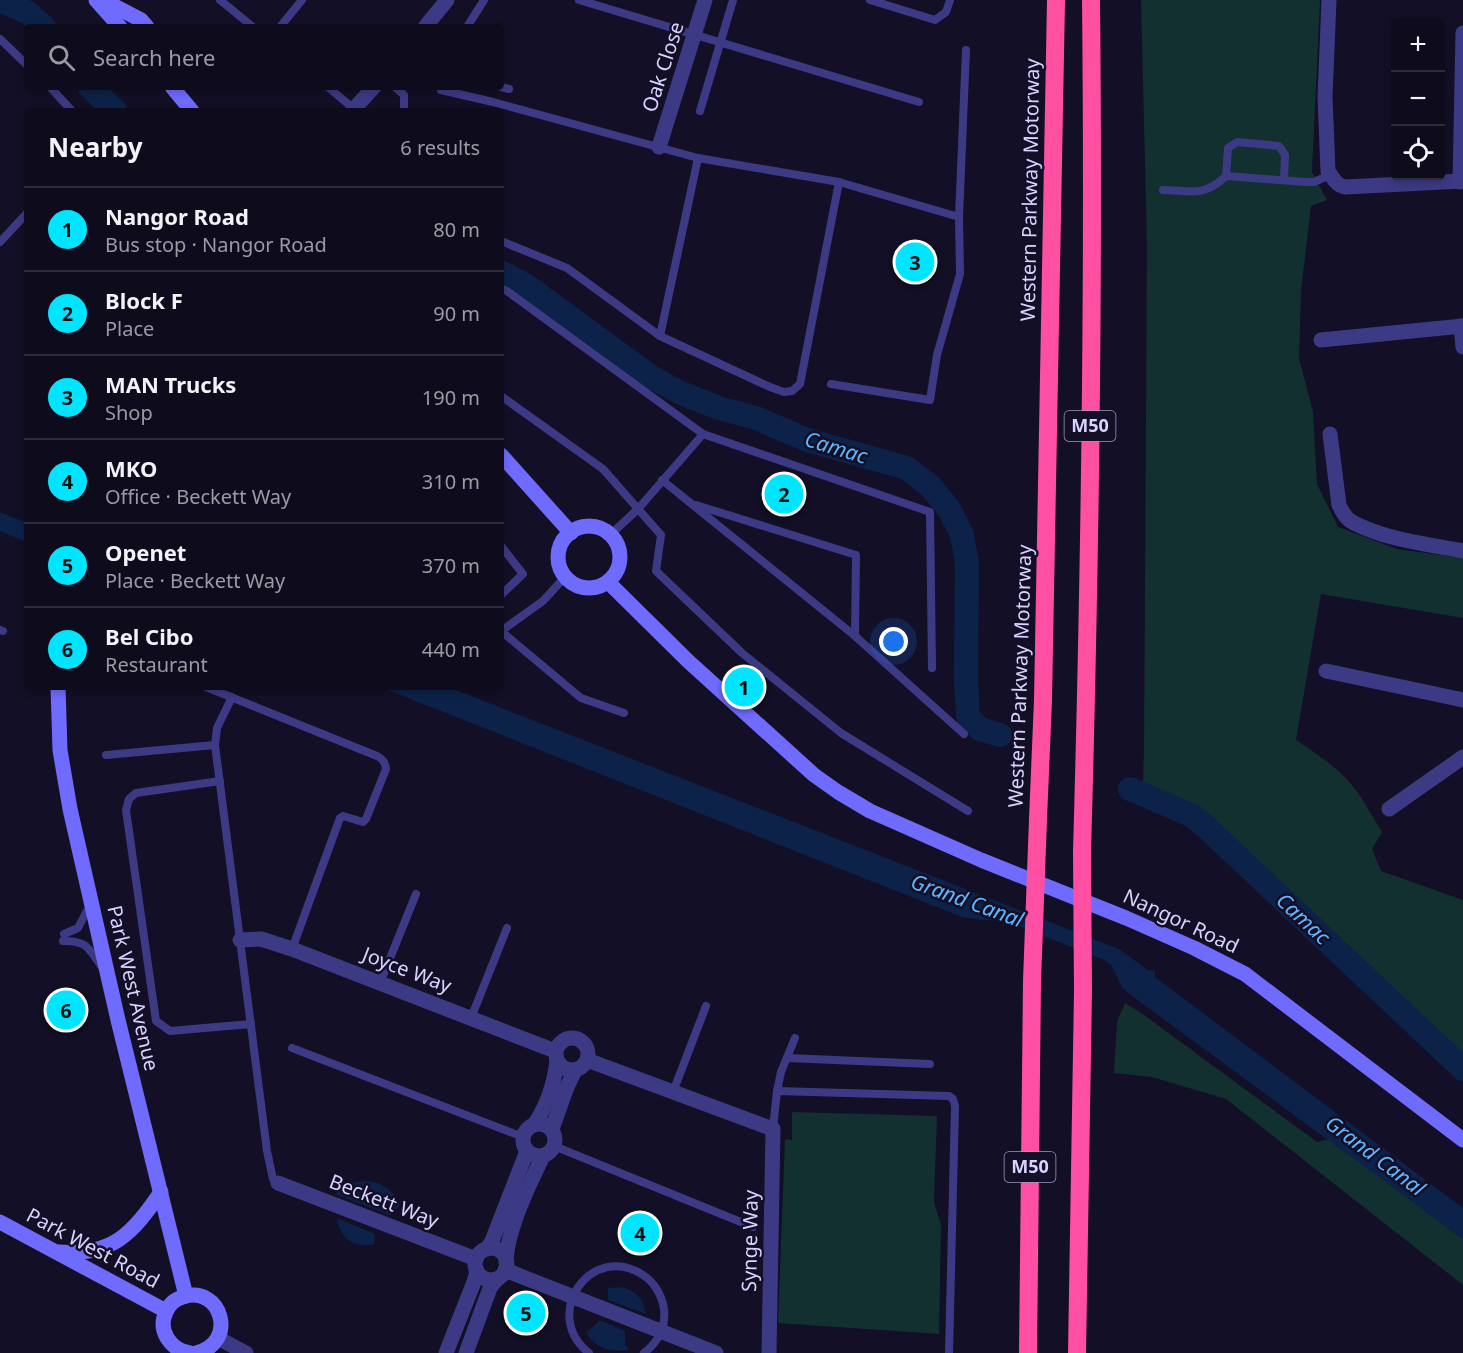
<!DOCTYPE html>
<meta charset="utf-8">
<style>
:root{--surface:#0e0b1c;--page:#1c1929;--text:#f1f3f6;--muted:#9b9ba3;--line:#2e2b3b;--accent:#00e5ff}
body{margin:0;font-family:"Noto Sans",sans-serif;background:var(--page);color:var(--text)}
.controls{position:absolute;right:18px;top:18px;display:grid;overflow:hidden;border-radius:6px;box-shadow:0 3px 9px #0003}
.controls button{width:54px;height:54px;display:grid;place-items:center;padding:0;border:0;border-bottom:2px solid var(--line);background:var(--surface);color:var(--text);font:30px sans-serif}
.you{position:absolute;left:894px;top:642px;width:21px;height:21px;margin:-15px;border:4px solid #fff;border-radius:50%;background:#1a73e8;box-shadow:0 0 0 9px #1a73e833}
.badge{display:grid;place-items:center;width:39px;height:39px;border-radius:50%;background:var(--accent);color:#111;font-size:20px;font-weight:700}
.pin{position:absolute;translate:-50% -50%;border:3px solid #fff;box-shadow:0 2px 6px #0006}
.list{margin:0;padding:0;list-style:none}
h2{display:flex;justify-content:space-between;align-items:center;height:78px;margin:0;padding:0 24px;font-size:26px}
h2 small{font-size:20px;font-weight:400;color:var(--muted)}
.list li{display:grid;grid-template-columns:39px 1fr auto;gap:18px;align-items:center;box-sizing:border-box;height:84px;padding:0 24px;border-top:2px solid var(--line)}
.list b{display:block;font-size:22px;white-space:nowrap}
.list p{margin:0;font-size:20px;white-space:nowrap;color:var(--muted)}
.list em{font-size:20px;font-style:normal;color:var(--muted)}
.icon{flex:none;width:33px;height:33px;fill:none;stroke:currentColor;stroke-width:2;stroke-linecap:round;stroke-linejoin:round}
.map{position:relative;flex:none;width:1463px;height:1353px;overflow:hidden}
.search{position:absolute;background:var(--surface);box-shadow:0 3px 9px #0003;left:24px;top:24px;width:480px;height:66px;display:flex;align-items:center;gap:15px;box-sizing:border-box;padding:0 21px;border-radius:6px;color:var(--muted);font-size:22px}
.panel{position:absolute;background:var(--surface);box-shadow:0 3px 9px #0003;left:24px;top:108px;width:480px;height:582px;border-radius:6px}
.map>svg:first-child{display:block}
.green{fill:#12302f}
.water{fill:#0c2248}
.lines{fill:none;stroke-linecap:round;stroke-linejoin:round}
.river{stroke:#0c2248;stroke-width:24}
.lane{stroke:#3d3a85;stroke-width:8}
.street{stroke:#3d3a85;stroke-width:15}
.secondary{stroke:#6f6bff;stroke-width:15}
.highway{stroke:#ff4fa3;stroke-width:18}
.highway-bridge{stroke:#ff4fa3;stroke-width:18}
.labels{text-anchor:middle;stroke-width:5;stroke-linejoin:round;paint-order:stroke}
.shield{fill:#130f26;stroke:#9e99be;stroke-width:1.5}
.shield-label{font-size:18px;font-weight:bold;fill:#d9d4ff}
.street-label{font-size:20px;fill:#d9d4ff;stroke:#130f26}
.water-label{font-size:21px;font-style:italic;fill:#62b6ff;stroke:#130f26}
</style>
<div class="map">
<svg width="1463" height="1353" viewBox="0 0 1463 1353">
<rect width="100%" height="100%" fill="#130f26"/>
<g class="green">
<path d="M1141,0H1320L1312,172L1327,200L1311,206L1301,291L1299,358L1313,412L1317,484L1338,527L1397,549L1463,558V618L1321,594L1296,740C1315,753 1336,766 1351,784C1363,798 1372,816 1382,832L1372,849L1381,871L1463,900V1062L1208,824L1194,813L1135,787L1143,784L1144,750L1147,247Z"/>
<path d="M1125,1003L1144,1015L1317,1142L1329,1139L1463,1239V1285L1226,1099L1152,1077L1114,1073L1117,1022Z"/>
<path d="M792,1112L937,1116L934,1202L941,1225L939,1334L778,1323L785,1139L792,1140Z"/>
</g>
<g class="water">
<path d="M0,512L27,523V542L0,531Z"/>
<path d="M380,687H448L1119,949L1148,970L1155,971V977L1463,1208V1239L1140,1002L1122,988L1112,966L1104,960L1006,921L982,920L962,917Z"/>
<path d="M364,1181C381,1181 394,1190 400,1206L389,1215L335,1194L348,1184Z"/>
<path d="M337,1218L375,1234L374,1244C355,1249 339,1238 337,1218Z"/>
<path d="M622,1287C636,1291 644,1300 646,1314L608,1300V1288Z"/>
<path d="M600,1320L625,1331V1344L628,1350C610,1352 597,1349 586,1333Z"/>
</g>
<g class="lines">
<g class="river">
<path d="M3,0L6,3L27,12L44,27"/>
<path d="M90,87L115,111"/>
<path d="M501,272L527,286L651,377L681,393L719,408L756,418L807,440L907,468L930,486L949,509L962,535L967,563L966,678L968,717L980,729L1000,735"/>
<path d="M1130,789L1193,816L1206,827L1463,1069"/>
</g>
<g class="lane">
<path d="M220,0L253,27"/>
<path d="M579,0L919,102"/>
<path d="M870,0L935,20L946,12L950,0"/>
<path d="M280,27L302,0"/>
<path d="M467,27L484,0"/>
<path d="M0,39L27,65"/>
<path d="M50,87L72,111"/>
<path d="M328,87L354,109"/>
<path d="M395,87L404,95V111"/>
<path d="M501,87L509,89"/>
<path d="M441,90L493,102L698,158L839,182L959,217L966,50"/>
<path d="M700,111L733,0"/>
<path d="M1284,180L1285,155L1279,146L1237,142L1228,148L1226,176L1305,182H1314L1330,175"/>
<path d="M1163,190C1192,191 1204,197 1226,176"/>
<path d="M501,241L567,268L660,336L770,387L784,392L792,391L800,384L839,182"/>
<path d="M0,242L27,213"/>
<path d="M501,288L507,291L703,434L930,512L932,668"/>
<path d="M660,336L698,158"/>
<path d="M831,384L930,400L937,355L960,274L959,217"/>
<path d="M501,396L603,469L661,535L656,571L742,653L841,733L968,811"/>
<path d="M662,480L855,636L964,734"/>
<path d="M696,505L856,555L855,636"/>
<path d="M610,535L638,509L703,434"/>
<path d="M501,546L523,574L501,595"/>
<path d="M0,630L3,631"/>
<path d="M501,631L581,698L624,713"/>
<path d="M501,631L543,601L565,577"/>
<path d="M206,687L377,756C383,759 385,762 386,769L366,819L363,822L343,816L340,818L292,949"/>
<path d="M232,697L217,728L215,745L267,1151L273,1179L278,1183"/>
<path d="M106,755L215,745"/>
<path d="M220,781L136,793L129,799L126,810L156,1021L170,1031L251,1024"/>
<path d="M64,934L78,928L90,905"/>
<path d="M63,941C87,941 88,947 101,966"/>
<path d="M380,983L416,894"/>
<path d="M471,1018L507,928"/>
<path d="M292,1048L523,1137"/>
<path d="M787,1058L930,1064"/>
<path d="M777,1091L781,1072L795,1038"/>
<path d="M673,1092L706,1006"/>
<path d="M773,1129L777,1091L949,1096L953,1099L955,1106L949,1353"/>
<path d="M554,1146L753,1227"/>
<path d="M589,1353C540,1314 592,1241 643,1275C654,1282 662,1295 664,1309C666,1327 658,1342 644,1353"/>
</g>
<g class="street">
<path d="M1329,0L1325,97L1328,171C1333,178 1336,185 1345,187L1463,181"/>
<path d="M425,27L447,0"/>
<path d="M352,111L374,87"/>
<path d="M659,147L705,0"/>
<path d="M1460,182L1463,33"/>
<path d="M1461,326L1463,347"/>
<path d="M1321,340L1463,326"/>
<path d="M1330,434L1339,505C1343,513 1346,519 1354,523C1387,540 1427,544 1463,551"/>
<path d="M1326,671L1463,700"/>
<path d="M1389,809L1463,757"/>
<path d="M240,940L261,939L292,949L555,1051"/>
<circle cx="572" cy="1054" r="16"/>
<path d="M587,1060L773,1129L769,1353"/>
<circle cx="539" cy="1140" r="16"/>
<path d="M534,1125C547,1106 554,1085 557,1061"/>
<path d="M552,1129L567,1087L575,1070"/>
<path d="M278,1183L476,1259"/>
<circle cx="491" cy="1264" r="16"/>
<path d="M487,1249L492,1241L527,1151"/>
<path d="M506,1262C507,1230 529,1185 543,1156"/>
<path d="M505,1270L716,1353"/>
<path d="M218,1338L246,1353"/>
<path d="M446,1353L474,1282L477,1271"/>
<path d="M466,1353L490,1288L497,1279"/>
</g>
<g class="secondary">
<path d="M96,0L120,27"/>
<path d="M103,0L141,20L147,27"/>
<path d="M172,87L192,111"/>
<path d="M501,455L571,533"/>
<circle cx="589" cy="557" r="31"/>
<path d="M608,582L688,661L814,775L838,792L870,811L981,860L1126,918L1194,948L1245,974L1463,1140"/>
<path d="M58,687L60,750L70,809L118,1020L186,1296"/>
<path d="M0,1222L166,1311"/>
<path d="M59,1252C113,1256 132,1234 161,1192"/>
<path d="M190,1353C171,1350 157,1331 166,1312C169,1305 175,1299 183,1297C221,1284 239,1343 196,1353"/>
</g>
<g class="highway">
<path d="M1038,819L1043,700L1056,0"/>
<path d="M1082,852C1090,568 1094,284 1091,0"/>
<path d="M1028,1353L1032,981"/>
<path d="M1077,1353L1083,991"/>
</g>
<g class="highway-bridge">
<path d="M1082,852L1083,991"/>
<path d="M1032,981L1038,819"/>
</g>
</g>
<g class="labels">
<g class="shield">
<rect x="1064.5" y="411" width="51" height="30" rx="4.5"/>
<rect x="1004.5" y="1152" width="51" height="30" rx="4.5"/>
</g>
<g class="shield-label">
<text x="1090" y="432">M50</text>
<text x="1030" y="1173">M50</text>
</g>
<g class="street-label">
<text transform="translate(663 67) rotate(-72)" y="7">Oak Close</text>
<text transform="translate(1030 190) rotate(-89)" y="7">Western Parkway Motorway</text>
<text transform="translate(1020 676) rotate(-88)" y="7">Western Parkway Motorway</text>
<text transform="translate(1181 921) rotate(25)" y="7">Nangor Road</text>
<text transform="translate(407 970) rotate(21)" y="7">Joyce Way</text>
<text transform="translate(133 988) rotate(77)" y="7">Park West Avenue</text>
<text transform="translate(384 1201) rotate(21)" y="7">Beckett Way</text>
<text transform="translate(750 1241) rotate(-89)" y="7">Synge Way</text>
<text transform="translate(93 1248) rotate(28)" y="7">Park West Road</text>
</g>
<g class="water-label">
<text transform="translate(836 448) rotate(17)" y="7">Camac</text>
<text transform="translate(967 901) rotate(20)" y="7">Grand Canal</text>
<text transform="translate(1303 919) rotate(43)" y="7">Camac</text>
<text transform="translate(1375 1156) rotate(37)" y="7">Grand Canal</text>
</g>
</g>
</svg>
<div class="controls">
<button>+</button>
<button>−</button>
<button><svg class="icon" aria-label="locate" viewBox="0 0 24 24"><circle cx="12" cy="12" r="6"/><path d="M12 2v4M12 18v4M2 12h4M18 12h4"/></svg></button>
</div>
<div class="you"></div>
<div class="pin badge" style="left:744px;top:687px">1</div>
<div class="pin badge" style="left:784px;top:494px">2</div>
<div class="pin badge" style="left:915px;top:262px">3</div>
<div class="pin badge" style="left:640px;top:1233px">4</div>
<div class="pin badge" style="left:526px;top:1313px">5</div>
<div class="pin badge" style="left:66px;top:1010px">6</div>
<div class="search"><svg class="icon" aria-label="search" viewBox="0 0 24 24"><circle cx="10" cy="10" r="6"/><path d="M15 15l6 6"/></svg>Search here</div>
<section class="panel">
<h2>Nearby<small>6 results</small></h2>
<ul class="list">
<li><span class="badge">1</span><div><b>Nangor Road</b><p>Bus stop · Nangor Road</p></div><em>80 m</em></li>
<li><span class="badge">2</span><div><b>Block F</b><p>Place</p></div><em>90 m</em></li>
<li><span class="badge">3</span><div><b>MAN Trucks</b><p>Shop</p></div><em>190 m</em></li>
<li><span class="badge">4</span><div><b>MKO</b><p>Office · Beckett Way</p></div><em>310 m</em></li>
<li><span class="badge">5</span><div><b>Openet</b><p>Place · Beckett Way</p></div><em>370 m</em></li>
<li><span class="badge">6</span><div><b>Bel Cibo</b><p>Restaurant</p></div><em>440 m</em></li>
</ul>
</section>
</div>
